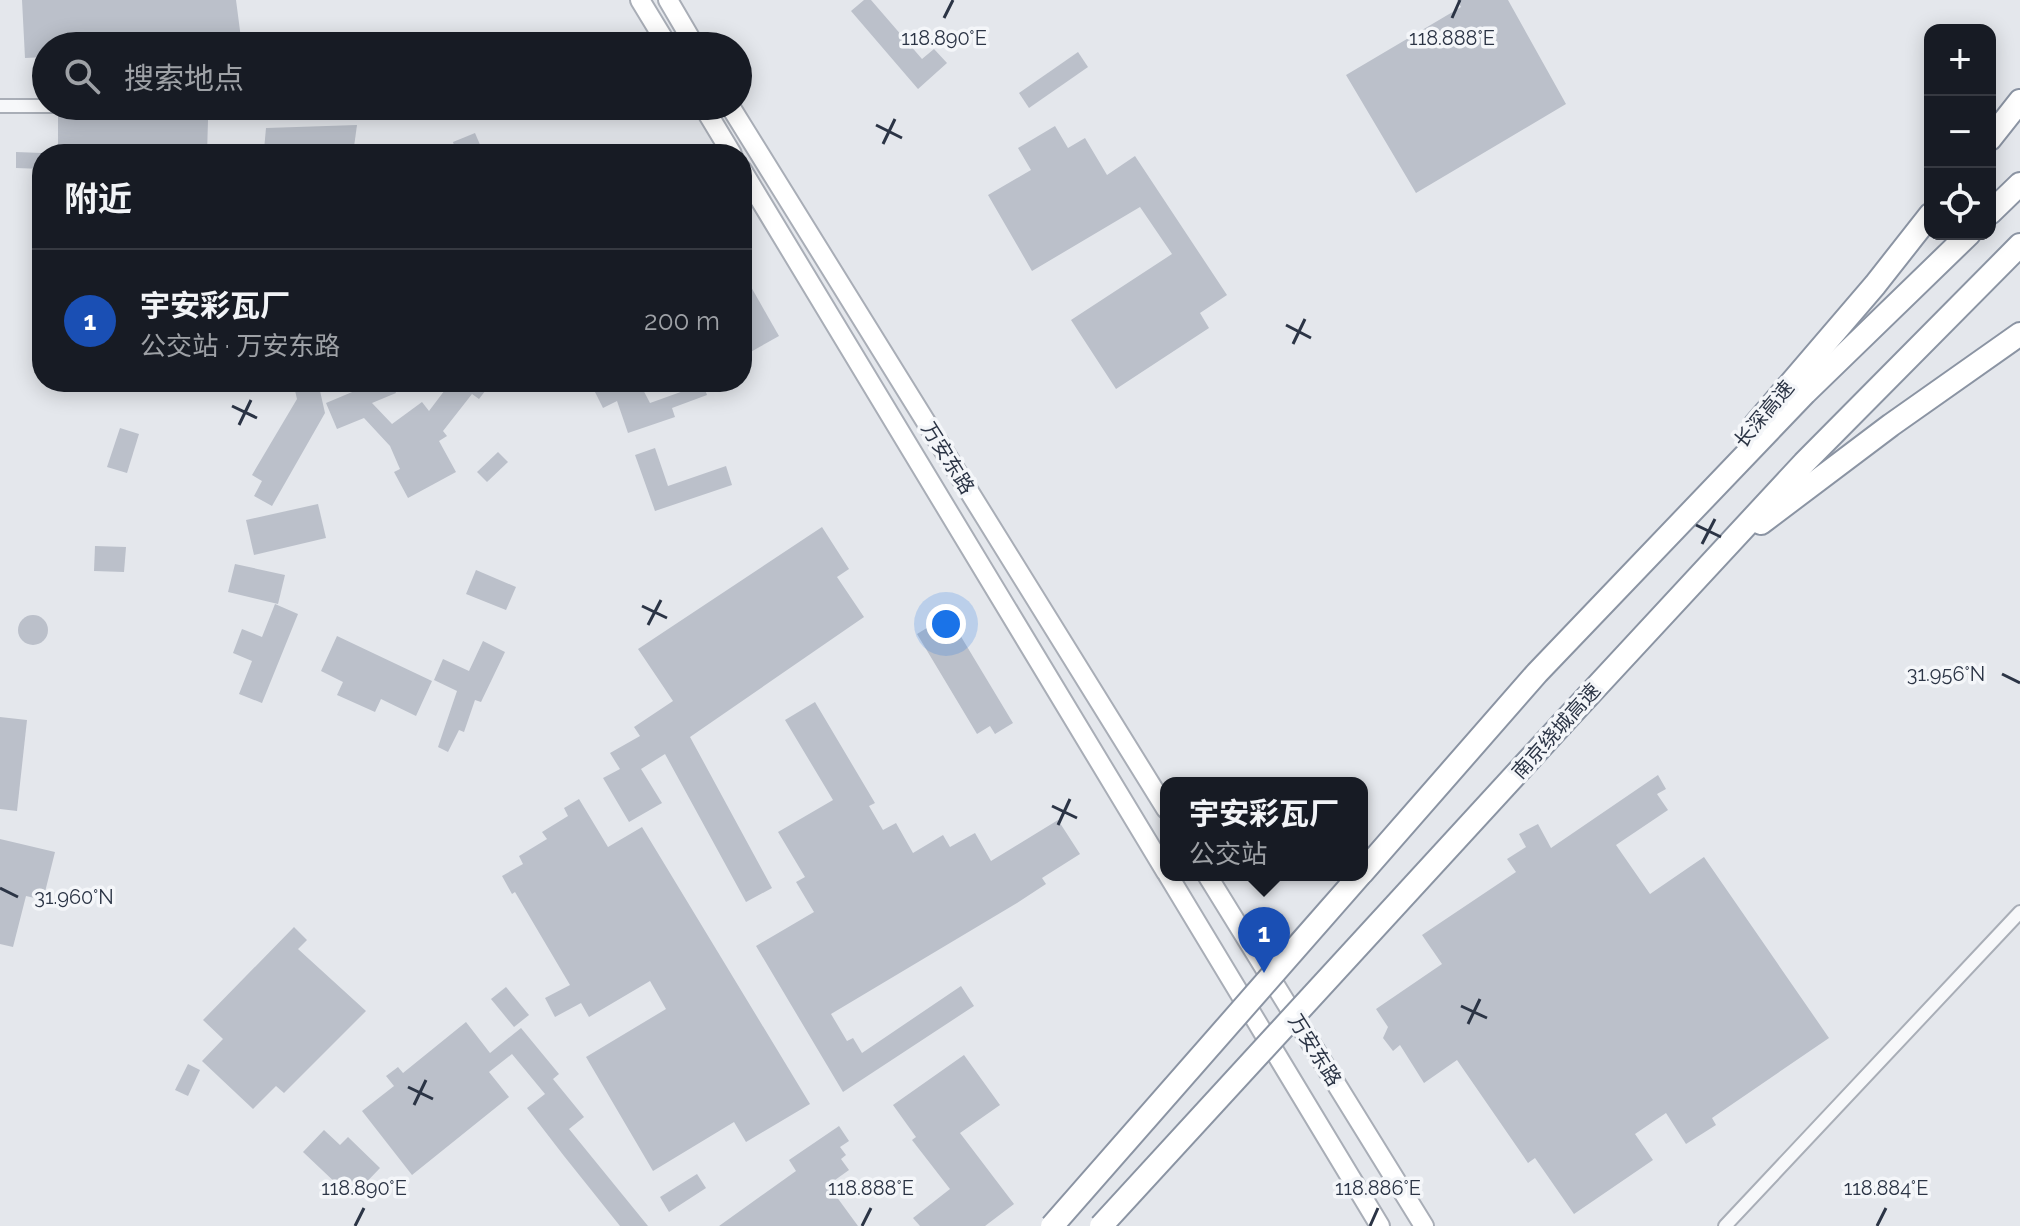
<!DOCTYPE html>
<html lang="zh">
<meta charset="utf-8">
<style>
:root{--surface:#171b24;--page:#242831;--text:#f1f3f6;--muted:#9ea1a6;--line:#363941;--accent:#0b8043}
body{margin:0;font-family:Raleway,"Noto Sans SC",sans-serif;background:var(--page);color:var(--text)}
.controls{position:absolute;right:24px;top:24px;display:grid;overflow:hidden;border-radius:16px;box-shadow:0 4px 20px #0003}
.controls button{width:72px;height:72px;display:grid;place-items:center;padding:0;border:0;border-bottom:2px solid var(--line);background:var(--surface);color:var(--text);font:40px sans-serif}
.you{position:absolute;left:946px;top:624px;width:28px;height:28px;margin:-20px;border:6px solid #fff;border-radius:50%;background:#1a73e8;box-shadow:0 0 0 12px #1a73e833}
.badge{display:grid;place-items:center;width:52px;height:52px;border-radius:50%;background:var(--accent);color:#fff;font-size:26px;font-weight:700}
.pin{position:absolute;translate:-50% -66px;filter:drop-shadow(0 2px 4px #0008)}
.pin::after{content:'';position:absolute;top:42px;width:28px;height:24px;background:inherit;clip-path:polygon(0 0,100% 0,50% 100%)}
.popup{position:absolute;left:1160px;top:777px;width:208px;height:104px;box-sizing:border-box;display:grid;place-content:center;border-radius:16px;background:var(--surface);filter:drop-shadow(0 2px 6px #0005);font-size:26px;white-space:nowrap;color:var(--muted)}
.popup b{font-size:30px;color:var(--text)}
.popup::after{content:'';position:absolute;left:50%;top:100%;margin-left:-16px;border:16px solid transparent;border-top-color:var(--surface)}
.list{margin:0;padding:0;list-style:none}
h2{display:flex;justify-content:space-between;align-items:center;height:104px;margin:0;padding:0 32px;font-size:34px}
h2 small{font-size:26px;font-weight:400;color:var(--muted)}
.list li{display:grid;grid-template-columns:52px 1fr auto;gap:24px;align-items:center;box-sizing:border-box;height:144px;padding:0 32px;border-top:2px solid var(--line)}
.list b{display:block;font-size:30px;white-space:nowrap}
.list p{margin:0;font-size:26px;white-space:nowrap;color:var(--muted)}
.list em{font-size:26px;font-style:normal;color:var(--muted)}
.icon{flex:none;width:44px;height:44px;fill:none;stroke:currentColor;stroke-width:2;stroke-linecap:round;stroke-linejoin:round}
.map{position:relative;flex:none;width:2020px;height:1226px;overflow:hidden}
.search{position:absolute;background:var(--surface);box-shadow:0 4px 20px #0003;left:32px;top:32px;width:720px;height:88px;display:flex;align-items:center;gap:20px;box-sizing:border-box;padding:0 28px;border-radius:44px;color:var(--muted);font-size:30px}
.panel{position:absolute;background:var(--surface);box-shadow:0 4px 20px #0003;left:32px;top:144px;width:720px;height:248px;border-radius:32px}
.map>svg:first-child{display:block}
.building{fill:#bbc0ca}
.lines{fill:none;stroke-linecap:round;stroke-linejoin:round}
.minor-casing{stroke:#a9aeb7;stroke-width:16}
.secondary-casing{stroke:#a9aeb7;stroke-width:22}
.motorway-casing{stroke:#8b94a3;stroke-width:26}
.minor{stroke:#f7f8fa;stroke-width:12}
.secondary{stroke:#fff;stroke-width:18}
.motorway{stroke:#fff;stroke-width:22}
.motorway-bridge-casing{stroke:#8b94a3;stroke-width:26;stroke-linecap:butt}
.motorway-bridge{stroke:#fff;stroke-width:22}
.ticks{fill:none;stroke:#2b3445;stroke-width:3}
.labels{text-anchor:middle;stroke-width:7;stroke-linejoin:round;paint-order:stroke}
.street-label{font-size:20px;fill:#2b3445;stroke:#f4f6f9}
.ticks-label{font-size:20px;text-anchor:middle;fill:#2b3445;stroke:#f4f6f9;stroke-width:7;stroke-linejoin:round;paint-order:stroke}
</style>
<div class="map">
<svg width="2020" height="1226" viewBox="0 0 2020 1226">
<rect width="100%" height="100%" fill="#e4e7ec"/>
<g class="building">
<path d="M22,0H236L242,46H220L219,41H183V46H46V57L25,58Z"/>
<path d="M864,0H871L922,59L934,49L947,63L918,89L851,11Z"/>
<path d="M1457,0H1508L1566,104L1416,193L1346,75L1461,7Z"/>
<path d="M1078,52L1088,67L1029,108L1019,93Z"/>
<path d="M58,116L208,120L207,154H58Z"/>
<path d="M357,125L353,154H294L264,150L266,128Z"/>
<path d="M1055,126L1068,148L1085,138L1107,175L1135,156L1227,295L1200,313L1209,328L1116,389L1071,320L1172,254L1140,207L1032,271L988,195L1031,170L1018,148Z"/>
<path d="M475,133L484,154H457L453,142Z"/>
<path d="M16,152L42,153V169L16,168Z"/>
<path d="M742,271L779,336L747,354L742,345Z"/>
<path d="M293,382H318L325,413L272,506L254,496L262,481L252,475L297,399Z"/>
<path d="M376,382H391L396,393L372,403L392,424L422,402L429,411L451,382H492L479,399L472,394L443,431L447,436L439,441L456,472L408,498L394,472L400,469L390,446L364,418L337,429L326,403Z"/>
<path d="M590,382H639L650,403L703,384L707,395L672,408L675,417L628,433L617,401L603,408Z"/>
<path d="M120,428L139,434L127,473L107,467Z"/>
<path d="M655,448L668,486L726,466L732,485L655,511L635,455Z"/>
<path d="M498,452L508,462L487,482L477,472Z"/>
<path d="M318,504L326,538L254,555L246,520Z"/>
<path d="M822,527L849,569L837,577L864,617L690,737L772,888L746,902L665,754L641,769L662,803L629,822L603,778L620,769L610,753L640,736L634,727L673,701L638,649Z"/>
<path d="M95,546L126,547L124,572L94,571Z"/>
<path d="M235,564L285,575L278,604L228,592Z"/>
<path d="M476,570L516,587L506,610L466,594Z"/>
<path d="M275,604L298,614L262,703L239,694L252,661L233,653L242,629L262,637Z"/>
<path d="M948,615L1013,723L995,734L990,726L977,734L917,634Z"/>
<circle cx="33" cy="630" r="15"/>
<path d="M337,636L432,681L416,716L381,699L375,712L337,695L343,682L321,671Z"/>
<path d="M483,641L505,652L481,702L475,700L464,732L459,730L448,752L438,747L457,691L434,680L443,659L469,671Z"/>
<path d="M815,702L875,803L869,806L883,830L896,823L913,853L943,835L950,847L975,833L991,861L1058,820L1080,854L1042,878L1046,884L1017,903L831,1014L847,1041L853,1038L862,1053L961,986L974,1006L843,1092L756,946L814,912L796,882L805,877L778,832L833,800L785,720Z"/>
<path d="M0,717L27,720L17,811L0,809Z"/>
<path d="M1658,775L1666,789L1657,794L1668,810L1616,845L1650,894L1704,857L1829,1038L1712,1118L1716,1125L1686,1144L1666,1113L1635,1134L1653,1160L1574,1214L1535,1158L1528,1163L1457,1060L1424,1083L1400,1045L1393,1051L1383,1038L1388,1027L1376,1009L1442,964L1422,935L1516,872L1507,859L1526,847L1519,834L1538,824L1551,848Z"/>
<path d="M579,799L608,847L642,827L810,1104L746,1142L734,1122L653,1171L586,1057L666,1009L650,981L589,1017L581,1003L555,1017L545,998L570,985L515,892L512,894L502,876L523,864L519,856L547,839L542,832L568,816L564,808Z"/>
<path d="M0,839L55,852L43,900L26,896L13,947L0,944Z"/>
<path d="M294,927L307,940L298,949L366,1011L284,1093L276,1086L253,1109L202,1061L223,1039L203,1020Z"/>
<path d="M506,987L529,1015L514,1027L491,999Z"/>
<path d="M466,1022L490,1053L521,1028L559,1074L553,1079L584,1117L569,1129L648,1226H620L564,1156L527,1108L545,1094L512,1054L489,1072L509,1097L412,1175L362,1111L394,1086L386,1076L398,1067L403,1073Z"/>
<path d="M964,1055L1000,1105L960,1133L1014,1204L985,1226H920L913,1218L950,1189L912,1140L916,1137L893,1105Z"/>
<path d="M188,1064L200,1070L188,1096L175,1090Z"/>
<path d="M839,1126L849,1141L840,1147L846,1155L841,1159L849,1170L828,1185L858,1226H719L796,1171L789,1160Z"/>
<path d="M324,1130L340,1145L348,1137L380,1168L358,1191L346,1180L340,1187L303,1152Z"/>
<path d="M697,1174L706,1188L669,1212L660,1197Z"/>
</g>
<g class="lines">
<defs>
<g id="minor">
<path d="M0,106H708"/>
<path d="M1725,1226L2020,912"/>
</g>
<g id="secondary">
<path d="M640,0L668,46"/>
<path d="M668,0L695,46"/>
<path d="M703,106L732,154"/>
<path d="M730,106L1166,809"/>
<path d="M742,170L1166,872"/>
<path d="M1168,875L1380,1226"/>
<path d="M1207,875L1424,1226"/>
</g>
<g id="motorway">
<path d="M1990,139L2020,101"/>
<path d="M1990,213L2020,184"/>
<path d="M1755,425L1875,285L1930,215"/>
<path d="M1761,523L1891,425L2020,334"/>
<path d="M1562,724L1804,463L2020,245"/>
<path d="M1362,873L1537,673L1805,393L1969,234"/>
</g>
</defs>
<use href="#minor" class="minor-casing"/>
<use href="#secondary" class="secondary-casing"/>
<use href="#motorway" class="motorway-casing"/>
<use href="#minor" class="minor"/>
<use href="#secondary" class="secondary"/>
<use href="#motorway" class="motorway"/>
<defs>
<g id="motorway-bridge">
<path d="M1052,1226L1360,875"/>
<path d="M1101,1226L1562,724"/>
</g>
</defs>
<use href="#motorway-bridge" class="motorway-bridge-casing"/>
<use href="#motorway-bridge" class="motorway-bridge"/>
</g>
<path class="ticks" d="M944,18L953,0M1452,18L1460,0M876,125L902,138M883,144L895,119M1286,325L1311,338M1293,344L1305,319M232,406L257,418M239,425L251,400M1696,525L1721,537M1702,544L1715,519M642,606L667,618M648,625L661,600M2002,674L2020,683M1052,806L1077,818M1058,825L1070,799M0,888L18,897M1461,1006L1487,1018M1468,1024L1480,999M408,1087L433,1099M414,1105L426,1080M355,1226L364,1208M862,1226L871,1208M1370,1226L1378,1208M1877,1226L1886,1208"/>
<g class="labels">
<g class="street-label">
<text transform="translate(1764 414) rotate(-50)" y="7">长深高速</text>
<text transform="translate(948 458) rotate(58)" y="7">万安东路</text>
<text transform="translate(1556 731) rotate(-48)" y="7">南京绕城高速</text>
<text transform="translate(1315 1050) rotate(58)" y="7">万安东路</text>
</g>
</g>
<g class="ticks-label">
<text x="944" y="45">118.890°E</text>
<text x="1452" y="45">118.888°E</text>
<text x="1946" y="681">31.956°N</text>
<text x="74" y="904">31.960°N</text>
<text x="364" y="1195">118.890°E</text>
<text x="871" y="1195">118.888°E</text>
<text x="1378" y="1195">118.886°E</text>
<text x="1886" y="1195">118.884°E</text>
</g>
</svg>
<div class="controls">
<button>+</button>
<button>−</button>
<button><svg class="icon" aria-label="locate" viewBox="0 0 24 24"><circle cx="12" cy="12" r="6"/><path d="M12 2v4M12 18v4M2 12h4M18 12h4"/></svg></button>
</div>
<div class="you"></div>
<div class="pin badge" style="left:1264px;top:973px;background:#1a4fb4">1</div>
<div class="popup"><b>宇安彩瓦厂</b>公交站</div>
<div class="search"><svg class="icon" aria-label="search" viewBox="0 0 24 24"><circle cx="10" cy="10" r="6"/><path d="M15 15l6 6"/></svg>搜索地点</div>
<section class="panel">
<h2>附近<small></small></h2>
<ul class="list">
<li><span class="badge" style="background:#1a4fb4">1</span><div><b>宇安彩瓦厂</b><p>公交站 · 万安东路</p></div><em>200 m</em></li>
</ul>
</section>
</div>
